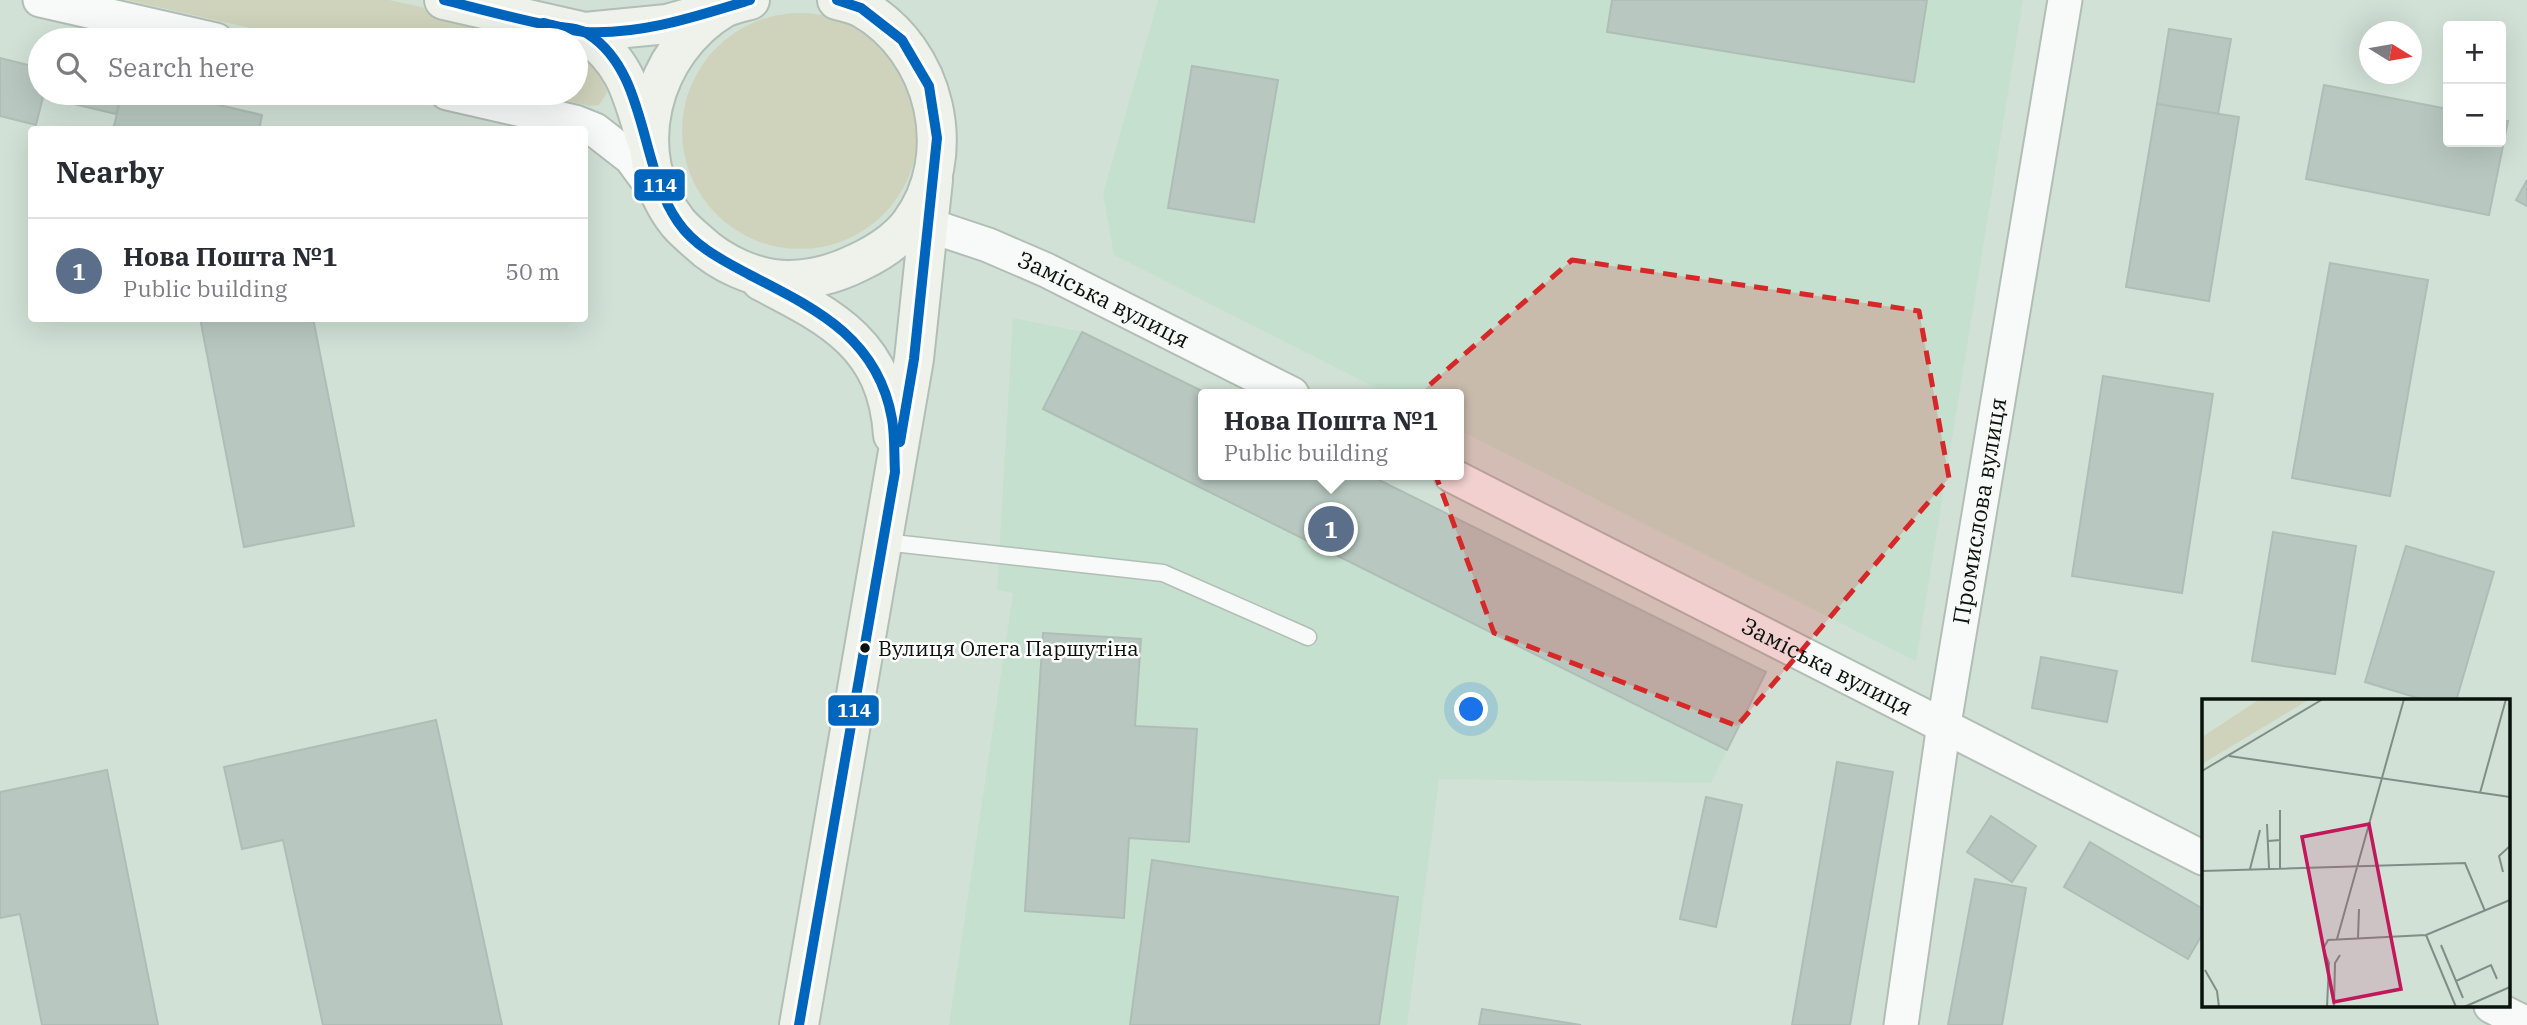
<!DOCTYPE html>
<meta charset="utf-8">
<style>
:root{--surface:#fff;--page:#f2f2f3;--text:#2b2b33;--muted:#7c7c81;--line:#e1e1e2;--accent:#d93025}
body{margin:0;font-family:"IBM Plex Serif",serif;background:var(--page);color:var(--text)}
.controls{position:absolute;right:21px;top:21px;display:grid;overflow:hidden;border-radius:7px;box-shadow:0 7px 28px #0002}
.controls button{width:63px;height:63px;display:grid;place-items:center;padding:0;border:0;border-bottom:2px solid var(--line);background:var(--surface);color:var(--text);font:35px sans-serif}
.compass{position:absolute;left:2359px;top:21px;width:63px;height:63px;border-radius:50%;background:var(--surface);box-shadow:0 7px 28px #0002;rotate:101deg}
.you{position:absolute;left:1472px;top:710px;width:24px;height:24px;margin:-18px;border:5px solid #fff;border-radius:50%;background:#1a73e8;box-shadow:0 0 0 10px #1a73e833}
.badge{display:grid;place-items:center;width:46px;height:46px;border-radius:50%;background:var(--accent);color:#fff;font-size:23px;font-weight:700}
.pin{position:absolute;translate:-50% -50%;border:4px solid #fff;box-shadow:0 2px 7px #0006}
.popup{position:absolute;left:1198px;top:389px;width:266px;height:91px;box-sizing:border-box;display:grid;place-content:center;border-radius:7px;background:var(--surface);filter:drop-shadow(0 2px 5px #0005);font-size:23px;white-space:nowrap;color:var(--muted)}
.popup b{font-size:26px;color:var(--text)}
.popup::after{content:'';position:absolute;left:50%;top:100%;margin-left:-14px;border:14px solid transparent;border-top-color:var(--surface)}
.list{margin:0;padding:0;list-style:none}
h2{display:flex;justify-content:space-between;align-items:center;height:91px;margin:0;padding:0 28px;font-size:30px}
h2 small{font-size:23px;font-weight:400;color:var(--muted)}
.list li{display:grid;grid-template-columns:46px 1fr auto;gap:21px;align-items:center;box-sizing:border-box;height:105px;padding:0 28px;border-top:2px solid var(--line)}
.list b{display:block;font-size:26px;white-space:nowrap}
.list p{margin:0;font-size:23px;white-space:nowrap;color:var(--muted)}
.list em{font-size:23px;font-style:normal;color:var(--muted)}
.icon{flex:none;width:38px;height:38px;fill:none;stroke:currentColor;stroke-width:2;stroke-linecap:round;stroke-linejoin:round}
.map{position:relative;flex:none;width:2527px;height:1025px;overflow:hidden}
.search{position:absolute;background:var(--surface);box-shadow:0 7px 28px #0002;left:28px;top:28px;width:560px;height:77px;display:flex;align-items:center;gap:18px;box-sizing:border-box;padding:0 24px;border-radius:38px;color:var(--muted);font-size:26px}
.panel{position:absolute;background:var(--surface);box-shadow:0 7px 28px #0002;left:28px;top:126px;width:560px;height:196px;border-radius:7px}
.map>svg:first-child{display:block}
.built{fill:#c5e0ce}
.green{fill:#cfd3bb}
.building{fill:#b8c8c1;stroke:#afbdb7;stroke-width:2}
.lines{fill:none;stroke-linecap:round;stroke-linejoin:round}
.lane-casing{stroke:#b1beb5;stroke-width:19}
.street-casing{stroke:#b1beb5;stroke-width:37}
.secondary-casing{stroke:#b1beb5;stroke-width:42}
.lane{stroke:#f8faf9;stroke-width:16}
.street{stroke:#f8faf9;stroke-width:33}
.secondary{stroke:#eef2eb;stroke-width:38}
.bus-1-casing{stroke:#fff;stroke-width:16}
.bus-1{stroke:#0065bd;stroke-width:10}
.marked{fill:#d62828;fill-opacity:0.2;stroke:#d62828;stroke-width:5;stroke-dasharray:14 9;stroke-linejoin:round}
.bus-dot{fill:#09120c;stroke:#fff;stroke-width:2.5}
.labels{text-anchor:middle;stroke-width:5;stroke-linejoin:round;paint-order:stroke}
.bus-label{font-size:21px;fill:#09120c;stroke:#fff;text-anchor:start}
.street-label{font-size:23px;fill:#09120c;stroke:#fff}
.inset-road{fill:none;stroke:#818e85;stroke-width:2}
.view{fill:#c2185b;fill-opacity:0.15;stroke:#c2185b;stroke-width:3.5}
.inset-edge{fill:none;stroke:#09120c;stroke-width:3.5}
.line-badge{stroke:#fff;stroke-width:2.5}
.badge-label{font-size:19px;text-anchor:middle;font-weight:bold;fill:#fff}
</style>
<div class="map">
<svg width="2527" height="1025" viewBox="0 0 2527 1025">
<rect width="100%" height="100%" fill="#d1e1d6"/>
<g class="built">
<path d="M1158,0H2023L1916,661L1459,430V394H1388L1114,255L1103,194Z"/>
<path d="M1013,318L1082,332L1208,394H1203V475H1369L1766,672L1711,783L1439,779L1407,1025H949L1013,593L997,590Z"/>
</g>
<g class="green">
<path d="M127,0H389L572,40H303Z"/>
<circle cx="800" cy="131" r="118"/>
<path d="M576,41L609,83L607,93L599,105L590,106L533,93H576Z"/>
</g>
<g class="building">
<path d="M1612,0H1927L1914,82L1607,32Z"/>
<path d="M2169,29L2231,39L2218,114L2157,104Z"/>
<path d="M0,58L40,68V93H44L36,125L0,116Z"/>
<path d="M1192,66L1278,80L1254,222L1168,208Z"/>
<path d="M2324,85L2448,109V142H2501V120L2508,121L2489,215L2306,179Z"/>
<path d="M44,93H122L116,114L44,97Z"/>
<path d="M122,93H167L262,115L259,130H113Z"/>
<path d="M2157,104L2239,117L2209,301L2126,287Z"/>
<path d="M2527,180V206L2516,200Z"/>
<path d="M2330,263L2428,280L2390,496L2292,478Z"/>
<path d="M200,318H313L354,526L244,547Z"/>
<path d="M1082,332L1208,394H1203V475H1369L1766,672L1727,750L1043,409Z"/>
<path d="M2103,376L2213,394L2182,593L2072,576Z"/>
<path d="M2273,532L2356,546L2335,674L2252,661Z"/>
<path d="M2406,546L2494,572L2456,701H2428L2365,682Z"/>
<path d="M1043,633L1141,639L1135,726L1197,729L1189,842L1129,838L1124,918L1025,911Z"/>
<path d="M2041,657L2117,671L2107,722L2032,708Z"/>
<path d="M436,720L502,1025H323L283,840L242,849L224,767Z"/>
<path d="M1837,762L1893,772L1850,1025H1792Z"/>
<path d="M107,770L158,1025H42L20,914L0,918V792Z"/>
<path d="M1706,797L1742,805L1716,927L1680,919Z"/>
<path d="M1991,816L2036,846L2012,882L1967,852Z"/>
<path d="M2090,842L2203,909V933L2188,959L2064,887Z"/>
<path d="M1152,860L1398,897L1379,1025H1130Z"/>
<path d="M1975,879L2026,888L2002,1025H1948Z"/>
<path d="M1482,1009L1581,1025H1479Z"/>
</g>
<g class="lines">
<defs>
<path id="lane" d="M884,542L1163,573L1308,637"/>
<g id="street">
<path d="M40,0L216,40"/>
<path d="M447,93L575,122L595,130L631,158L659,196"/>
<path id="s1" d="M909,225H928L988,245L1046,270L1292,394"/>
<path id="s2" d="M1451,475L2203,858"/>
<path d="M2491,1006L2527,1024"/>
<path id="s3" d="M1901,1025L1944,724L2065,0"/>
</g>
<g id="secondary">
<path d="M444,0L585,32L667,24L713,11"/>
<path d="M750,0C742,2 732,4 724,8C651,51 623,154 678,223C684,230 691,236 698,242C720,263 756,280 788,280C813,280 837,273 859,262C878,253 897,241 910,224C961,155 936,50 862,8C854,4 844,2 837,0"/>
<path d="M585,32C627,65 631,91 646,140"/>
<path d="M761,281C833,318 887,345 893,435"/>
<path d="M799,1025L914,359L933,180"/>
</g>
</defs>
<use href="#lane" class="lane-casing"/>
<use href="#street" class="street-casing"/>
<use href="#secondary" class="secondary-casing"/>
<use href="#lane" class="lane"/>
<use href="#street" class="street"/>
<use href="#secondary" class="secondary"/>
<defs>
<g id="bus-1">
<path d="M444,0C480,9 516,19 552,26C564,28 578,27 588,34C648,72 639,167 678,222C695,247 724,261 750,275C816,309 878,338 892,419C895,436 894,455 895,472L799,1025"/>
<path d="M837,0L861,8L902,40L929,86L937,138L914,359L900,442"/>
<path d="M543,23C557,26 571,31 585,32C642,35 697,16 750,0"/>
</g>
</defs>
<use href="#bus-1" class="bus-1-casing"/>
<use href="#bus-1" class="bus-1"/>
</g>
<path class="marked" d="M1572,260L1919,311L1949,478L1737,726L1494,633L1409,403Z"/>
<circle class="bus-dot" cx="865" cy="648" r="6"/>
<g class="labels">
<g class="bus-label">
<text x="878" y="656">Вулиця Олега Паршутіна</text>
</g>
<g class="street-label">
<text dy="8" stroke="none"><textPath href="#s1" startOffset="210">Заміська вулиця</textPath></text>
<text dy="8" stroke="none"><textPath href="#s3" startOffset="520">Промислова вулиця</textPath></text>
<text dy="8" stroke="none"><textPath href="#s2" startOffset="422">Заміська вулиця</textPath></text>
</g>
</g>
<g transform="translate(2202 699)">
<rect width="308" height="308" fill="#d1e1d6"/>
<path d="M58,0H108L0,65V38Z" fill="#cfd3bb"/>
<path class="inset-road" d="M27,57L308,98M0,72L121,0M278,94L304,0M65,125L67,169M78,141V169M66,142L78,141V111M48,170L58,131M0,172L263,164L283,212M301,173L297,157L308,147M224,236L254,308M156,239L157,210M135,240L202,0M239,246L261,299M3,271L15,292L17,308M254,282L289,266L295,280M125,308L127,264L121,250L126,241L224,236L308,201M132,308L133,264L138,256M262,308L308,288"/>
<path class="view" d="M167,125L199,290L132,303L100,138Z"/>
<rect width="308" height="308" class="inset-edge"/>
</g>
<g class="line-badge">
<rect x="633" y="168" width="53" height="34" rx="7" fill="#0065bd"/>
<rect x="827" y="694" width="53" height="33" rx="7" fill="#0065bd"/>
</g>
<g class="badge-label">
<text x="660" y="192">114</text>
<text x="854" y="717">114</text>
</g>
</svg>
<div class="controls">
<button>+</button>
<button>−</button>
</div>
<svg class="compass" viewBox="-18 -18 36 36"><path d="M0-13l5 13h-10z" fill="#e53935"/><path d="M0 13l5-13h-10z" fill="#7c7c81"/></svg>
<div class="you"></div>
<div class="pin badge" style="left:1331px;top:529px;background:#5c6f8a">1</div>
<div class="popup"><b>Нова Пошта №1</b>Public building</div>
<div class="search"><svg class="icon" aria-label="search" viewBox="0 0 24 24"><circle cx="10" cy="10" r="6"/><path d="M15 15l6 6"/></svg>Search here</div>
<section class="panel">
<h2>Nearby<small></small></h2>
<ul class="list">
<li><span class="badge" style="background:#5c6f8a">1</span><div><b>Нова Пошта №1</b><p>Public building</p></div><em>50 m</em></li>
</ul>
</section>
</div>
